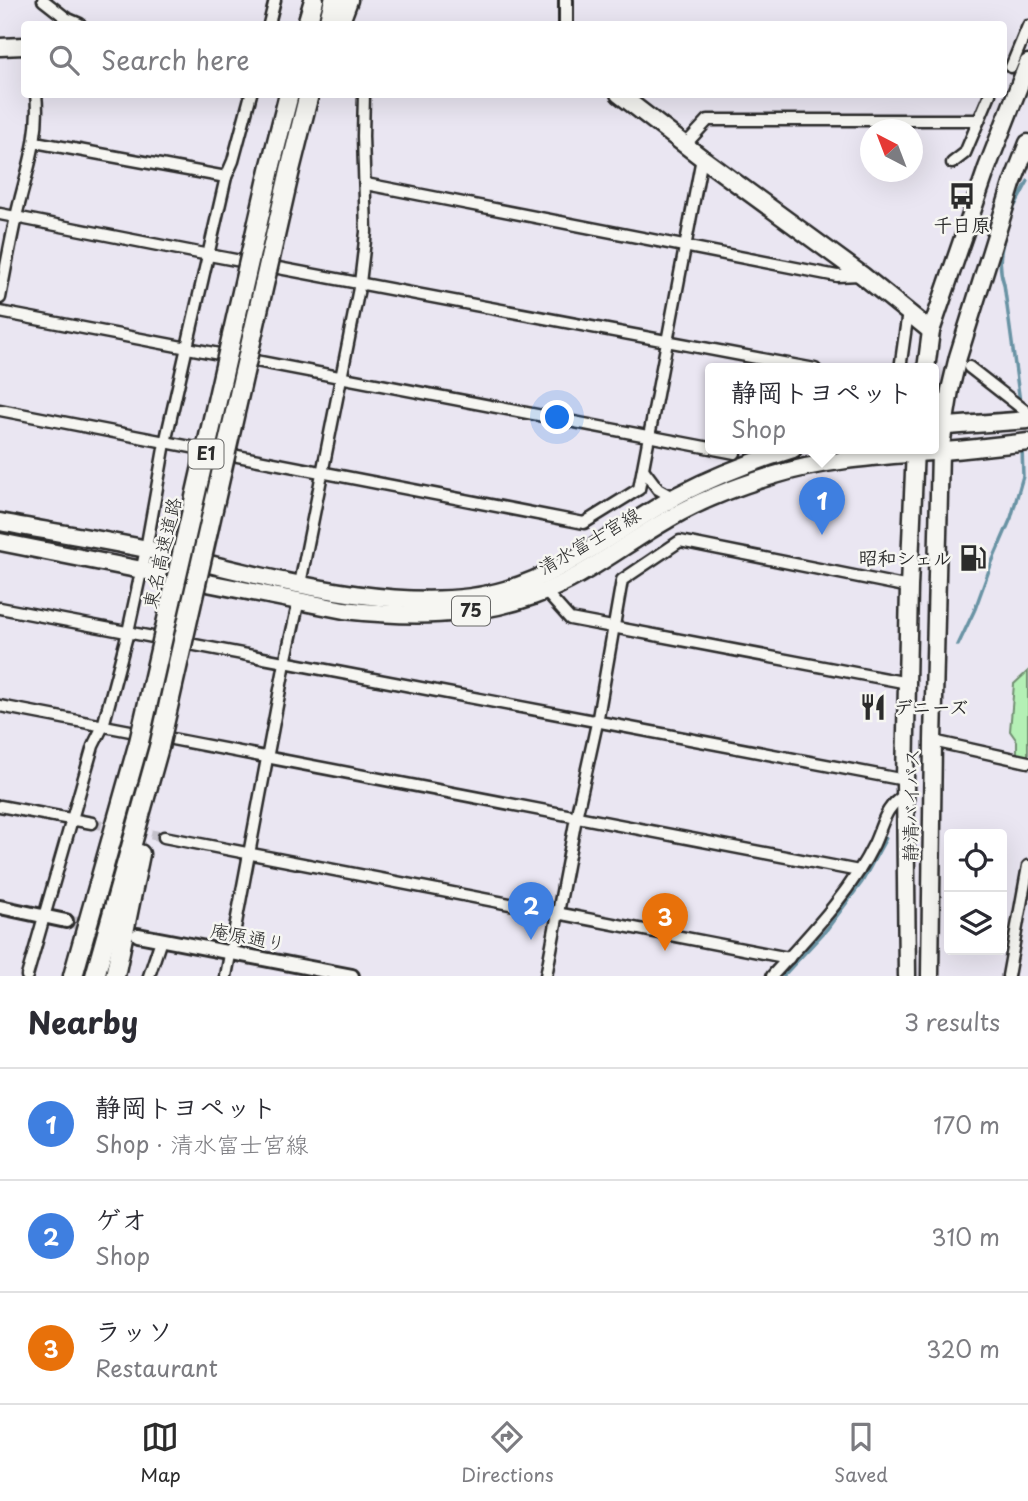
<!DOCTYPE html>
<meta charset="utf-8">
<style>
:root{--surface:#fff;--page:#f2f2f3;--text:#2b2b33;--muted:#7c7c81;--line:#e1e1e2;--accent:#2b2b2b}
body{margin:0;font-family:"Playpen Sans","Klee One",sans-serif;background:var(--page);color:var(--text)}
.controls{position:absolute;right:21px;bottom:21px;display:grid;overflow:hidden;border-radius:7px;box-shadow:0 7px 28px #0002}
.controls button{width:63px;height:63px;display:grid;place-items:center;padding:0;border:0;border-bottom:2px solid var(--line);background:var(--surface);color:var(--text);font:35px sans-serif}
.compass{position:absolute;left:860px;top:119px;width:63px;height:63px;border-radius:50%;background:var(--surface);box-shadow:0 7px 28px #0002;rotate:318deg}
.you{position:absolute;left:558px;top:418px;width:24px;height:24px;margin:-18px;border:5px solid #fff;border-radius:50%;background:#1a73e8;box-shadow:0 0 0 10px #1a73e833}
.badge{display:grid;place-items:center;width:46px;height:46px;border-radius:50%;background:var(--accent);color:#fff;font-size:23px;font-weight:700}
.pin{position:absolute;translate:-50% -58px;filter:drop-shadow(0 2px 4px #0008)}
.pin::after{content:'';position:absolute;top:37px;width:24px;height:21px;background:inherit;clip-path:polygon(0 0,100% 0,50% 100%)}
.popup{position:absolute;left:705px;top:363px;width:234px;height:91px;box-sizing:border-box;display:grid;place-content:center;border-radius:7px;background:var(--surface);filter:drop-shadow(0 2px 5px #0005);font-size:23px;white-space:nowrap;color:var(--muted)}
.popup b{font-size:26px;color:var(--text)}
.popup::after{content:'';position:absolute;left:50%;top:100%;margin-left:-14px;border:14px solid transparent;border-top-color:var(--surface)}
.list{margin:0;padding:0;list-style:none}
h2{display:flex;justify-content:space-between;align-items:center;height:91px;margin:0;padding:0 28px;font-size:30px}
h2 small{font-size:23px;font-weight:400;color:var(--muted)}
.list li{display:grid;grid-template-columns:46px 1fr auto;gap:21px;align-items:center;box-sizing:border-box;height:112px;padding:0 28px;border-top:2px solid var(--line)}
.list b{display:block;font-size:26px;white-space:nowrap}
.list p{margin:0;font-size:23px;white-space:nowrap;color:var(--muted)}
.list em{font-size:23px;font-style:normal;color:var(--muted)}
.icon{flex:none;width:38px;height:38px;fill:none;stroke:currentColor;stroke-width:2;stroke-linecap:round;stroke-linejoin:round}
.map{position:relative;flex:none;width:1028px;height:976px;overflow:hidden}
.search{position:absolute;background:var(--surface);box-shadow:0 7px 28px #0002;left:21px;right:21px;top:21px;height:77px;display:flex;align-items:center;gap:18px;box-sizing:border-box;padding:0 24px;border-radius:7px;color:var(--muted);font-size:26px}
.sheet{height:427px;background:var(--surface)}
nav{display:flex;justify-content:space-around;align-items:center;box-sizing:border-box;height:98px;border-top:2px solid var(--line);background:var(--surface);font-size:19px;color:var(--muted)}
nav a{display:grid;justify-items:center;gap:4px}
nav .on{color:var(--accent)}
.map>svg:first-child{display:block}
.green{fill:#b4f0b5;stroke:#708e70;stroke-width:2}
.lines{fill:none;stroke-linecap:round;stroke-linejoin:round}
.stream{stroke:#6993a4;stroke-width:3.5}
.minor-tunnel{stroke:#c4c1ca;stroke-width:10;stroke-dasharray:10 5;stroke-linecap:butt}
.tertiary-tunnel{stroke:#c4c1ca;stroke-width:12;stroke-dasharray:12 6;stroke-linecap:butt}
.minor-casing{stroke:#2b2b2b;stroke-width:15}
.tertiary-casing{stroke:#2b2b2b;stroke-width:18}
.primary-casing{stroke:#2b2b2b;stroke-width:21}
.trunk-casing{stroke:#2b2b2b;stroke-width:21}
.motorway-casing{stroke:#2b2b2b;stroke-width:23}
.minor{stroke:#f6f6f2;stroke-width:10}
.tertiary{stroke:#f6f6f2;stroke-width:12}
.primary{stroke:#f6f6f2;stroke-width:16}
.trunk{stroke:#f6f6f2;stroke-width:16}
.motorway{stroke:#f6f6f2;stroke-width:18}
.motorway-bridge-casing{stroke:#2b2b2b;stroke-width:23;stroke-linecap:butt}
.motorway-bridge{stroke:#f6f6f2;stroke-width:18}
.labels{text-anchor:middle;stroke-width:5;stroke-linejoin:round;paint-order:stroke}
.shield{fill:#f6f6f2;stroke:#686867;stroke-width:2}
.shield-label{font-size:18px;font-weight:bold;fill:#2b2b2b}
.poi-label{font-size:19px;font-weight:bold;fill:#2b2b2b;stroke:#f6f6f2}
.street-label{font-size:19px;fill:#2b2b2b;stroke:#f6f6f2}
</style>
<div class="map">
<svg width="1028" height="976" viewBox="0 0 1028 976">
<rect width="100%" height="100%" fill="#eae6f2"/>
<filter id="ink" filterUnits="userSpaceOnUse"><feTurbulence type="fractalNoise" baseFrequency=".0143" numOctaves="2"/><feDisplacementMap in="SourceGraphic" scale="14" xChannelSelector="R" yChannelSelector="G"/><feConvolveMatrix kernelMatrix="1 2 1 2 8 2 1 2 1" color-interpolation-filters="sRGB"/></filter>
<g filter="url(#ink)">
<path class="green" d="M1028,671V757L1017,756V741L1010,731L1014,684Z"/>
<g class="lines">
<g class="stream">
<path d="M1011,213L1028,181"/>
<path d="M1007,227C1001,248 997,263 1004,284L1020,402"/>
<path d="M958,645L975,609L992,562L1011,518L1023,476L1022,448"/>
<path d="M783,976L827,929L862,882L886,838"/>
</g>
<path class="minor-tunnel" d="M92,823L164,837"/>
<path class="tertiary-tunnel" d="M66,921L113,930"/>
<defs>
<g id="minor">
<path d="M43,0L66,18L80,24"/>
<path d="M269,24L275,0"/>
<path d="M1011,67L1028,26"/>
<path d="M35,142L226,177"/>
<path d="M685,145L708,120H979L990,94"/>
<path d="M952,163L965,153L979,120"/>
<path d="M366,184L837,276L860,275"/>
<path d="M0,214L209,255L815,369"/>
<path d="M0,298C5,271 10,244 16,217C25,176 41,137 36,94"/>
<path d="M0,312L710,448"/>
<path d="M969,367L1028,413"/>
<path d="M900,369L908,312"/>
<path d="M0,410L584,523L639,489L702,158"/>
<path d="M714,449L735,453"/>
<path d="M643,469L658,489L674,498"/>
<path d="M300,584L360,283L366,232L363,136L364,94"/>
<path d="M545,591L570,619L908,683"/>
<path d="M0,608L905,780"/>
<path d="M0,706L859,871"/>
<path d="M933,741L1028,762"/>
<path d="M0,806L92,823"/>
<path d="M164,837L789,958"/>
<path d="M27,976L93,746L103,726L128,632L146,549L165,443L226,177L233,161L251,94"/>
<path d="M149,976L161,940"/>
<path d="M226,976L285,663L299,600"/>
<path d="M546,976L576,818L597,723L622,580L680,541L909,587"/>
<path d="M772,976C810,934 849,895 874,844C884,822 884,808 905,795"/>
<path d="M1008,976L1028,866"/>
</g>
<g id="tertiary">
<path d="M566,24V0"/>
<path d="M0,907L66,921"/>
<path d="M138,935L352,976"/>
</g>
<g id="primary">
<path d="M0,47L24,46"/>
<path d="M619,94L702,158L862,275L931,331"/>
<path d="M934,427L1028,420"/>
<path d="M0,522C50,532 101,539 151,550C252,573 404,620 505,590C570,571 621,526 680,494C717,475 754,461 793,449"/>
<path d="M0,542L344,610C408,617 472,618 533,596C582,579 623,545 667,520C700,500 738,486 775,475C830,458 886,456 943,451C972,449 1000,445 1028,442"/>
</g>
<g id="trunk">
<path d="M926,369L931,331L987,168L1028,63"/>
<path d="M907,976L905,780L909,587L915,449"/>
<path d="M930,976L933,741L940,452L950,390L958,357L1012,184L1028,143"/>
</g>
<g id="motorway">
<path d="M307,24L314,0"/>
<path d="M328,24L334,0"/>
<path d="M339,24L348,0"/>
<path d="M271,165L289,94"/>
<path d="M290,170L309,94"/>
<path d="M73,976L139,742"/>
<path d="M95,976L159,747"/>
<path d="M115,976L140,854"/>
</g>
</defs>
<use href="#minor" class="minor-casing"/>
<use href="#tertiary" class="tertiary-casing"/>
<use href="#primary" class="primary-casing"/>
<use href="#trunk" class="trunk-casing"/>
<use href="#motorway" class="motorway-casing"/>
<use href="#minor" class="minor"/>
<use href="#tertiary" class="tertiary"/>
<use href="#primary" class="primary"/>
<use href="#trunk" class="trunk"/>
<use href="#motorway" class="motorway"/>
<defs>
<g id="motorway-bridge">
<path d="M139,742L271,165"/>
<path d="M159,747L290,170"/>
</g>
</defs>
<use href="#motorway-bridge" class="motorway-bridge-casing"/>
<use href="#motorway-bridge" class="motorway-bridge"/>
</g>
</g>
<defs>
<symbol id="bus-bare" viewBox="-9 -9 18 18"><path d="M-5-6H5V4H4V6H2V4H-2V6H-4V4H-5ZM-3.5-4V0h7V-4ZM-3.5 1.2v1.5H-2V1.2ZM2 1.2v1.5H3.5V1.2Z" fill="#2b2b2b" stroke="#f6f6f2" stroke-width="2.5" paint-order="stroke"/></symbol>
<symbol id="fuel-bare" viewBox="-9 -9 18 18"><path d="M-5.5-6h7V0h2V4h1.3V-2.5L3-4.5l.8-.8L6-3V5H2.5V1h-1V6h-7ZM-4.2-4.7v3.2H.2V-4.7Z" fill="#2b2b2b" stroke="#f6f6f2" stroke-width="2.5" paint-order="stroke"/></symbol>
<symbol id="restaurant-bare" viewBox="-9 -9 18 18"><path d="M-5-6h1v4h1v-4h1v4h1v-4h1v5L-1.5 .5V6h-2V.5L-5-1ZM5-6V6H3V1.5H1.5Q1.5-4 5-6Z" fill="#2b2b2b" stroke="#f6f6f2" stroke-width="2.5" paint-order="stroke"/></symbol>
</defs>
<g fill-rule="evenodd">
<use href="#bus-bare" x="943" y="177" width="38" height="38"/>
<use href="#fuel-bare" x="954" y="539" width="38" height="38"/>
<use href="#restaurant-bare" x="854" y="688" width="38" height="38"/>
</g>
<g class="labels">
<g class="shield">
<rect x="188.5" y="439.5" width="35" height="29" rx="5"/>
<rect x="452" y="596.5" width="38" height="29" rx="5"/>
</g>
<g class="shield-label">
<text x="206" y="460">E1</text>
<text x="471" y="617">75</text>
</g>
<g class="poi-label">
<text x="962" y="232">千日原</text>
<text x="952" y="565" text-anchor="end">昭和シェル</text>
<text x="894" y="714" text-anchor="start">デニーズ</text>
</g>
<g class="street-label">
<text transform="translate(589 541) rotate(-30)" y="7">清水富士宮線</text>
<text transform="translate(162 553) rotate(-77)" y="7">東名高速道路</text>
<text transform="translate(911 805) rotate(-89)" y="7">静清バイパス</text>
<text transform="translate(248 937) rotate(11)" y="7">庵原通り</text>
</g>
</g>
</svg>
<div class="controls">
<button><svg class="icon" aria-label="locate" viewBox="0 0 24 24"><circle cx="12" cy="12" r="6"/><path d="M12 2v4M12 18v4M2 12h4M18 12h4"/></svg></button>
<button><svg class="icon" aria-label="layers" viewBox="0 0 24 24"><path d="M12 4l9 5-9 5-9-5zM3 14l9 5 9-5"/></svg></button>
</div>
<svg class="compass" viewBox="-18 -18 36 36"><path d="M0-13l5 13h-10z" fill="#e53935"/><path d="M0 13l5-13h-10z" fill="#7c7c81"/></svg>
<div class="you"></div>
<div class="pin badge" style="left:822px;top:535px;background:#3f7fe0">1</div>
<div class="popup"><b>静岡トヨペット</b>Shop</div>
<div class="pin badge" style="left:531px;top:940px;background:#3f7fe0">2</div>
<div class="pin badge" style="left:665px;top:951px;background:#e8710a">3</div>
<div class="search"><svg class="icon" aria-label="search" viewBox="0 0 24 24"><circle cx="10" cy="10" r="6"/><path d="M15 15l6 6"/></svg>Search here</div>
</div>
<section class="sheet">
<h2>Nearby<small>3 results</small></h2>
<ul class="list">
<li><span class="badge" style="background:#3f7fe0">1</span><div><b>静岡トヨペット</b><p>Shop · 清水富士宮線</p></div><em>170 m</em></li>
<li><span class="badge" style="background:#3f7fe0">2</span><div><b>ゲオ</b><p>Shop</p></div><em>310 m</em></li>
<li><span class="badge" style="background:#e8710a">3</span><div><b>ラッソ</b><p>Restaurant</p></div><em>320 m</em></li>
</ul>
</section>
<nav>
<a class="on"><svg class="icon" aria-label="map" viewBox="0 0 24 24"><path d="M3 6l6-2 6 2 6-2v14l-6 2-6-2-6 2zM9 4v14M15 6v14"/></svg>Map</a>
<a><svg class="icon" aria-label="directions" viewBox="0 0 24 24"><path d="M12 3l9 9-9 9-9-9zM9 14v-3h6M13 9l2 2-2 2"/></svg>Directions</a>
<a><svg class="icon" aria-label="saved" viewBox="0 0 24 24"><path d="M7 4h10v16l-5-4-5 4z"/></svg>Saved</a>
</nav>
